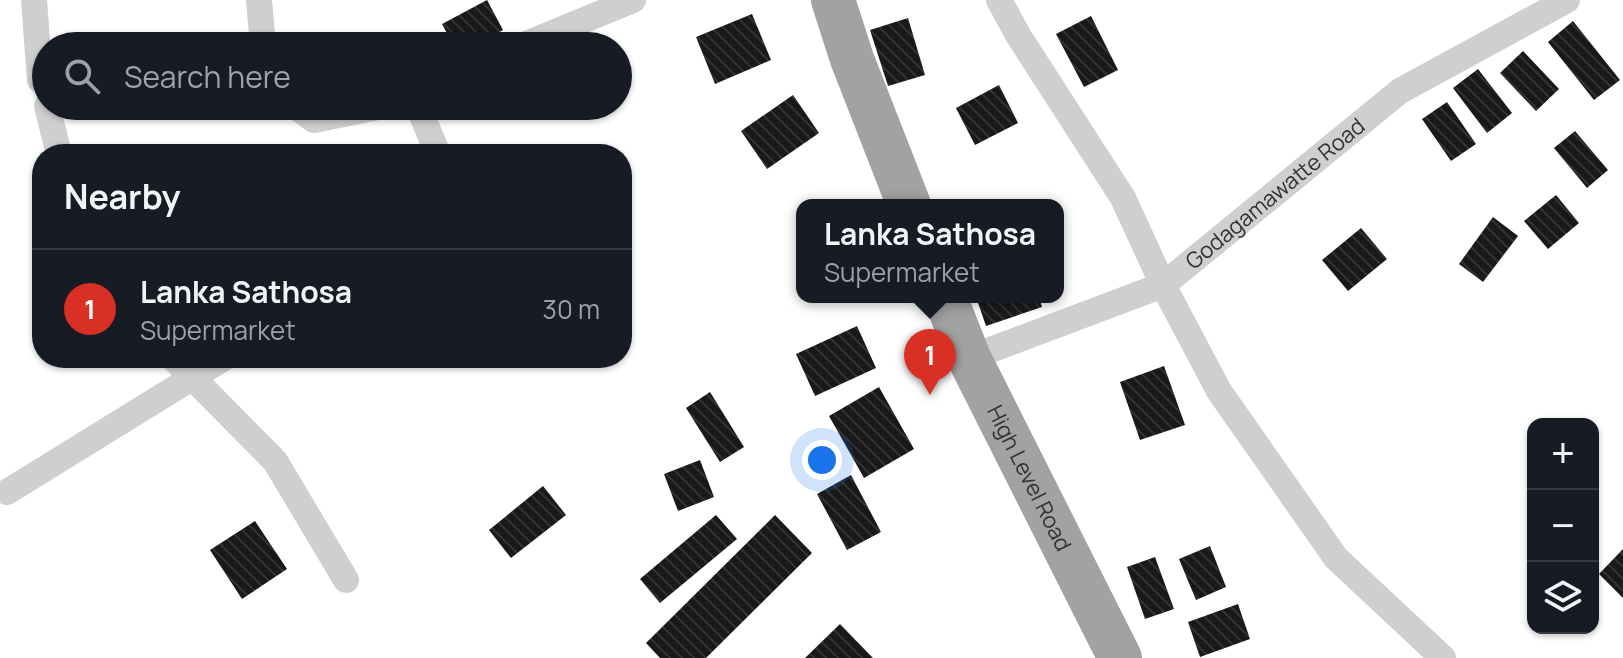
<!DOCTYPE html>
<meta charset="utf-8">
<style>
:root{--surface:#171b24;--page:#20242c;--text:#f1f3f6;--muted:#9ea1a6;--line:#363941;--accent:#d93025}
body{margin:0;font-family:Manrope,sans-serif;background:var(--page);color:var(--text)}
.controls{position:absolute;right:24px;bottom:24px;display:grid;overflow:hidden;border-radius:16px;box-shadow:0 2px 6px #0004}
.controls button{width:72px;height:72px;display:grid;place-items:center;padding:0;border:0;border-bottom:2px solid var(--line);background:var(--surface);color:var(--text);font:40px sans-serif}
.you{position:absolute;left:822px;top:460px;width:28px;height:28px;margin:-20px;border:6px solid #fff;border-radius:50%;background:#1a73e8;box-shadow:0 0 0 12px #1a73e833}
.badge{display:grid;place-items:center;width:52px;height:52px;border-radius:50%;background:var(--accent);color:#fff;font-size:26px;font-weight:700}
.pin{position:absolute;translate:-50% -66px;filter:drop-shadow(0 2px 4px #0008)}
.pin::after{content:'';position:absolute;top:42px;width:28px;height:24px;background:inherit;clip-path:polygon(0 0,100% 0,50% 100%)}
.popup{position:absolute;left:796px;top:199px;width:268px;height:104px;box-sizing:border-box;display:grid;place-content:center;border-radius:16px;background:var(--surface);filter:drop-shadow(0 2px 6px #0005);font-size:26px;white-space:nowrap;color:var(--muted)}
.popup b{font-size:30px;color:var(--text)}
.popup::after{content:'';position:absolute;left:50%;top:100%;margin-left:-16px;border:16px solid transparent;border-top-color:var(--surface)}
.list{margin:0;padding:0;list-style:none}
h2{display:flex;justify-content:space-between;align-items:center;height:104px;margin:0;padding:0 32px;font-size:34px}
h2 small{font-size:26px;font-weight:400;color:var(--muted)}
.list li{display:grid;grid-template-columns:52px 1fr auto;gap:24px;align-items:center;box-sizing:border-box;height:120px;padding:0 32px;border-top:2px solid var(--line)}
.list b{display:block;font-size:30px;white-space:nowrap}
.list p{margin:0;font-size:26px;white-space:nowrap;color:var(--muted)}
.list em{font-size:26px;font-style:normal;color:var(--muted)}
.icon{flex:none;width:44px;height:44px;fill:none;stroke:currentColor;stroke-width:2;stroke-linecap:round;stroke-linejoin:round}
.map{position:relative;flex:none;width:1623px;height:658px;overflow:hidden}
.search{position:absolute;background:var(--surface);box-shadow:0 2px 6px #0004;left:32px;top:32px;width:600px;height:88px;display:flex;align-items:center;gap:20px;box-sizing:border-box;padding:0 28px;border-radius:44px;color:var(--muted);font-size:30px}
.panel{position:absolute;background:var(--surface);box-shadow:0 2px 6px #0004;left:32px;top:144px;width:600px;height:224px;border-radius:32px}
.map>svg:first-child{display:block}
.building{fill:url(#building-back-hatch)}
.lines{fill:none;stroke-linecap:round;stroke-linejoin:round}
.minor{stroke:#cfcfcf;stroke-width:26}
.trunk{stroke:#a2a2a2;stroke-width:44}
.labels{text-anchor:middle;stroke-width:8;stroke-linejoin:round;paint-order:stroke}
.street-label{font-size:22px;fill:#323232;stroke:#fff}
</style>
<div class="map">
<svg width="1623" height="658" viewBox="0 0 1623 658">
<defs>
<pattern id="building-back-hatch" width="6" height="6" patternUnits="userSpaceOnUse" patternTransform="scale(2)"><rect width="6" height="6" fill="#191919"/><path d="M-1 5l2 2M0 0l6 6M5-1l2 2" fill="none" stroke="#323232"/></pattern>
</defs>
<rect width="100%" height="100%" fill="#fff"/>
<g class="building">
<path d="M487,0L503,30L476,46H454L442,24Z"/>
<path d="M752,14L771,60L715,84L696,37Z"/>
<path d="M1091,16L1118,70L1084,87L1056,34Z"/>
<path d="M908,18L925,75L888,86L870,30Z"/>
<path d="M1573,21L1620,80L1594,100L1548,42Z"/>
<path d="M1523,51L1559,89L1536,111L1500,73Z"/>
<path d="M1478,69L1512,113L1487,133L1453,88Z"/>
<path d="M999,85L1018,123L975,145L956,108Z"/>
<path d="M793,95L819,133L767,169L741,131Z"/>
<path d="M1447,102L1476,144L1451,161L1422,119Z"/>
<path d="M1575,131L1608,170L1587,188L1554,148Z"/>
<path d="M1556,195L1579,223L1548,249L1524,221Z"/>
<path d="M1493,217L1518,236L1483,282L1459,264Z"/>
<path d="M1361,228L1387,259L1348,291L1322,260Z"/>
<path d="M976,297H1039L1042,307L986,326Z"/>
<path d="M857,326L876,368L815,396L796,354Z"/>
<path d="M396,358H438L439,361L398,368Z"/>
<path d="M1164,366L1185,425L1140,440L1120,382Z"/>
<path d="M879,387L914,449L864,478L829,416Z"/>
<path d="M710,392L744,447L720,462L686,408Z"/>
<path d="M700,460L714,497L678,511L664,474Z"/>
<path d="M851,475L881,532L847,550L817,494Z"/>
<path d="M543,486L566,515L511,558L489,530Z"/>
<path d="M716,515L737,539L660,603L640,579Z"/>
<path d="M775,515L812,553L706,658H660L646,643Z"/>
<path d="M255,521L287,569L242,599L210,550Z"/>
<path d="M1210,546L1226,587L1196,600L1179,559Z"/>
<path d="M1623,549V598L1599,574Z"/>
<path d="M1155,557L1174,609L1145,619L1127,567Z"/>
<path d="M1238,604L1250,639L1200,657L1188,622Z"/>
<path d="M840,624L873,658H805Z"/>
</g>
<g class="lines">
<g class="minor">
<path d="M34,0L40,80H46"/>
<path d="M259,0L263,46"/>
<path d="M999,0L1018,35L1123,198L1163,285L1219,391L1336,558L1443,658"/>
<path d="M521,46L633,0"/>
<path d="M47,106L59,154"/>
<path d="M295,106L314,120L383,106"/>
<path d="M418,106L438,154"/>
<path d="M173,358L275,461L346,580"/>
<path id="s1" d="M969,358L1163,285L1400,91L1567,0"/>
<path d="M7,492L224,358"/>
</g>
<g class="trunk">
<path d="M833,0L852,59L909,205"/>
<path id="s2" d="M945,297L969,358L1120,658"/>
</g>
</g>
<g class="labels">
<g class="street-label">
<text dy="8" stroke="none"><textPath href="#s1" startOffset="352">Godagamawatte Road</textPath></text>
<text dy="8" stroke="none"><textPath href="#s2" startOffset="200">High Level Road</textPath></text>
</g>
</g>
</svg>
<div class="controls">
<button>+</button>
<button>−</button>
<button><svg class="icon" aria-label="layers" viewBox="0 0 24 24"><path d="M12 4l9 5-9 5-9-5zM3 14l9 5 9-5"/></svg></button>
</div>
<div class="you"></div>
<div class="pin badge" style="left:930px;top:395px">1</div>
<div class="popup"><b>Lanka Sathosa</b>Supermarket</div>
<div class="search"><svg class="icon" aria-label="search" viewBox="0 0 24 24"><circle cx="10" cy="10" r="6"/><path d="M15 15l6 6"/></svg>Search here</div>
<section class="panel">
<h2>Nearby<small></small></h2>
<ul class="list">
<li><span class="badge">1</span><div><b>Lanka Sathosa</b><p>Supermarket</p></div><em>30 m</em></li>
</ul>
</section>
</div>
